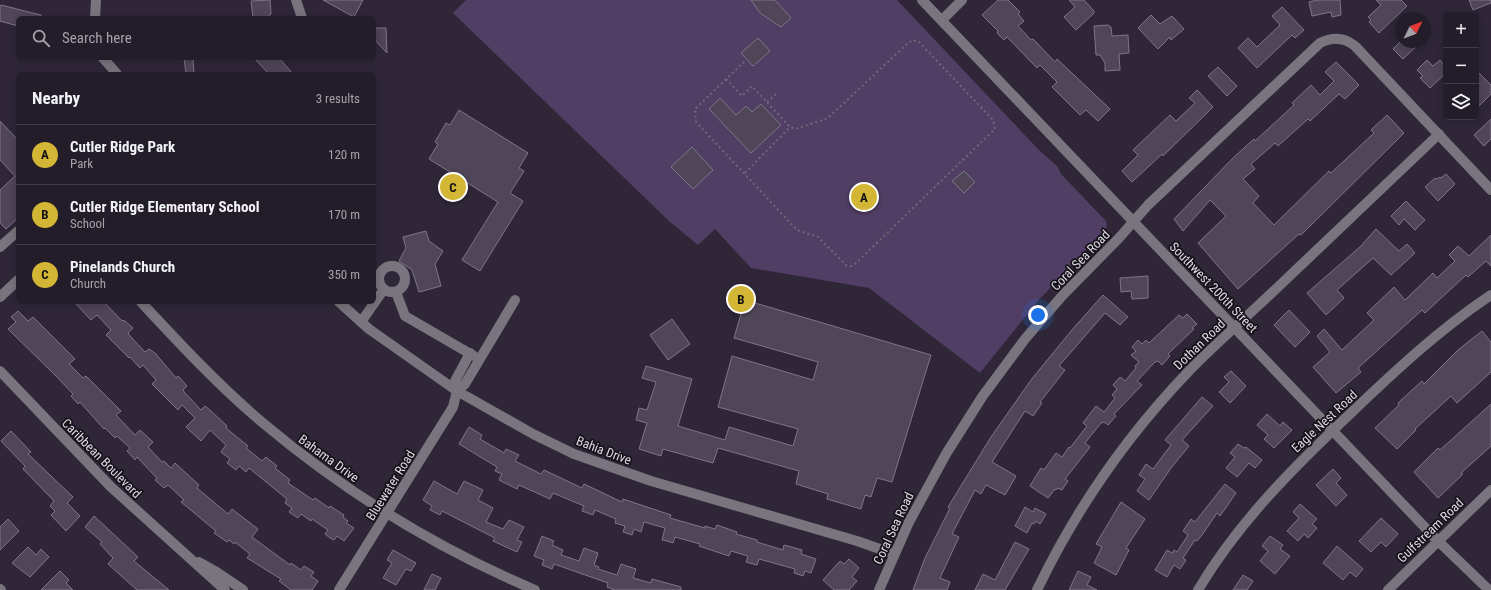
<!DOCTYPE html>
<meta charset="utf-8">
<style>
:root{--surface:#231d2a;--page:#2f2a36;--text:#f1f3f6;--muted:#a3a2a8;--line:#403b47;--accent:#d3b635}
body{margin:0;font-family:"Roboto Condensed",sans-serif;background:var(--page);color:var(--text)}
.controls{position:absolute;right:12px;top:12px;display:grid;overflow:hidden;border-radius:6px;box-shadow:0 2px 10px #0003}
.controls button{width:36px;height:36px;display:grid;place-items:center;padding:0;border:0;border-bottom:1px solid var(--line);background:var(--surface);color:var(--text);font:20px sans-serif}
.compass{position:absolute;left:1395px;top:12px;width:36px;height:36px;border-radius:50%;background:var(--surface);box-shadow:0 2px 10px #0003;rotate:47deg}
.you{position:absolute;left:1038px;top:315px;width:14px;height:14px;margin:-10px;border:3px solid #fff;border-radius:50%;background:#1a73e8;box-shadow:0 0 0 6px #1a73e833}
.badge{display:grid;place-items:center;width:26px;height:26px;border-radius:50%;background:var(--accent);color:#111;font-size:13px;font-weight:700}
.pin{position:absolute;translate:-50% -50%;border:2px solid #fff;box-shadow:0 1px 4px #0006}
.list{margin:0;padding:0;list-style:none}
h2{display:flex;justify-content:space-between;align-items:center;height:52px;margin:0;padding:0 16px;font-size:17px}
h2 small{font-size:13px;font-weight:400;color:var(--muted)}
.list li{display:grid;grid-template-columns:26px 1fr auto;gap:12px;align-items:center;box-sizing:border-box;height:60px;padding:0 16px;border-top:1px solid var(--line)}
.list b{display:block;font-size:15px;white-space:nowrap}
.list p{margin:0;font-size:13px;white-space:nowrap;color:var(--muted)}
.list em{font-size:13px;font-style:normal;color:var(--muted)}
.icon{flex:none;width:22px;height:22px;fill:none;stroke:currentColor;stroke-width:2;stroke-linecap:round;stroke-linejoin:round}
.map{position:relative;flex:none;width:1491px;height:590px;overflow:hidden}
.search{position:absolute;background:var(--surface);box-shadow:0 2px 10px #0003;left:16px;top:16px;width:360px;height:44px;display:flex;align-items:center;gap:10px;box-sizing:border-box;padding:0 14px;border-radius:6px;color:var(--muted);font-size:15px}
.panel{position:absolute;background:var(--surface);box-shadow:0 2px 10px #0003;left:16px;top:72px;width:360px;height:232px;border-radius:6px}
.map>svg:first-child{display:block}
.green{fill:#503e64}
.building{fill:#4f4658;stroke:#7e7589}
.lines{fill:none;stroke-linecap:round;stroke-linejoin:round}
.path{stroke:#6f6877;stroke-width:2;stroke-dasharray:2 3;stroke-linecap:butt}
.minor{stroke:#79757e;stroke-width:10}
.labels{text-anchor:middle;stroke-width:3.5;stroke-linejoin:round;paint-order:stroke}
.street-label{font-size:13px;fill:#dfdae5;stroke:#151219}
</style>
<div class="map">
<svg width="1491" height="590" viewBox="0 0 1491 590">
<rect width="100%" height="100%" fill="#2f2738"/>
<path class="green" d="M466,0H897L1039,150L1058,167L1061,174L1106,221L1107,227L1037,302L980,373L869,288L751,268L715,229L698,245L669,221L453,13Z"/>
<g class="building">
<path d="M270,0L271,14L269,15V18H253L251,1Z"/>
<path d="M323,0H363L354,17Z"/>
<path d="M751,0H775L791,18L781,27L760,13Z"/>
<path d="M998,0H1008L1020,12L1018,14L1024,21L1018,26L1031,40L1033,39L1055,62L1057,59L1110,109L1098,121L1086,110L1080,115L1052,87L1057,82L1040,65L1037,68L1007,37L1004,40L997,33L998,31L982,15Z"/>
<path d="M1069,0H1084L1094,11V13L1076,30L1064,17L1075,7Z"/>
<path d="M1317,0H1340L1341,15L1332,17L1331,12L1312,16L1309,2Z"/>
<path d="M1376,0H1401L1407,6L1379,33L1369,22L1371,20L1368,17L1381,5Z"/>
<path d="M1469,0H1491V3L1473,10Z"/>
<path d="M1,5L41,15V18H18V26L0,21V6Z"/>
<path d="M1282,7L1304,30L1295,38L1292,35L1257,68L1238,48L1248,38L1257,47L1280,25L1272,16Z"/>
<path d="M1151,15L1160,24L1172,16L1184,29L1171,40L1170,37L1158,49L1138,28Z"/>
<path d="M1108,25L1111,27L1112,36L1128,35L1129,53L1119,54L1120,70L1105,71V63L1100,55H1096L1094,26Z"/>
<path d="M374,28H386L387,53L374,39Z"/>
<path d="M758,38L770,51L753,66L741,53Z"/>
<path d="M1400,42H1421L1403,59L1393,49Z"/>
<path d="M184,58H193L194,74H186Z"/>
<path d="M254,58H279L293,74H269Z"/>
<path d="M1427,60L1433,66L1440,60L1446,67V73L1430,88L1420,78L1423,76L1417,70Z"/>
<path d="M1336,62L1359,85L1345,99L1339,94L1310,121L1308,119L1278,146L1275,143L1251,164L1255,169L1243,179L1259,196L1253,203L1274,225L1329,171L1331,173L1374,133L1371,130L1387,115L1404,133L1301,235L1299,234L1238,289L1198,243L1226,216L1210,200L1183,231L1174,219L1234,157L1254,139L1255,141L1294,105L1292,103L1311,85L1320,95L1334,81L1325,72Z"/>
<path d="M1218,67L1237,86L1227,96L1208,76Z"/>
<path d="M1476,70L1491,85V94L1476,109Z"/>
<path d="M1197,90L1213,107L1163,156L1162,154L1132,182L1122,171L1138,155L1133,150L1170,115L1176,121L1195,103L1189,98Z"/>
<path d="M720,98L736,115L746,106L752,112L761,104L781,125L751,153L709,109Z"/>
<path d="M459,110L528,153L519,168L524,171L510,193L523,201L480,271L462,260L498,202L429,159L438,144L435,142L446,123L450,125Z"/>
<path d="M1491,119V139L1484,146L1474,135Z"/>
<path d="M0,121L18,140V218L6,229L0,223V190L15,176L0,160Z"/>
<path d="M692,147L713,170L693,189L671,167Z"/>
<path d="M964,171L975,182L964,193L952,181Z"/>
<path d="M1446,174L1455,184L1438,201L1425,187L1435,178L1437,179L1440,177L1441,178Z"/>
<path d="M1406,201L1425,220L1415,230L1404,219L1399,225L1391,216Z"/>
<path d="M1376,229L1399,251L1407,244L1415,253L1391,275L1373,258L1337,290L1344,298L1326,315L1307,293L1361,246Z"/>
<path d="M426,231L429,241L443,251L435,264L441,286L419,292L412,270L399,261L406,248L403,237Z"/>
<path d="M1491,235V266L1486,261L1468,277L1466,275L1425,313L1422,310L1358,368L1361,372L1336,393L1313,367L1330,352L1317,336L1324,329L1342,350L1374,320L1367,313L1394,287L1405,300L1433,273L1437,278L1455,261L1449,255L1458,246L1469,256Z"/>
<path d="M1148,276V298L1132,299L1131,291L1121,292L1120,278Z"/>
<path d="M1103,295L1128,317L1120,325L1105,313L1059,366L1065,370L1040,402L1042,403L1033,416L1025,411L992,462L1016,476L1005,495L986,485L981,494L975,490L952,534L959,537L940,578L950,582L947,590H913L925,558L950,508L948,507L991,437L1031,380L1071,331Z"/>
<path d="M745,300L931,355L892,482L877,478L871,497L865,495L861,509L827,499L828,494L796,484L799,471L718,448L713,463L663,449L661,456L639,449L647,423L636,420L639,408L647,410L656,382L642,378L646,366L692,379L678,426L725,440L729,427L793,446L798,429L718,407L732,356L813,380L818,362L734,338Z"/>
<path d="M74,302H104L121,320L125,321L133,328L128,333L130,336L145,352L149,349L155,353L176,378L178,376L187,386L183,390L185,393L201,410L205,406L210,410L227,426L226,428L248,446L246,448L262,461L266,457L277,466L275,468L290,480L288,483L313,500L315,498L329,508L330,506L344,515L343,517L348,521L346,523L354,528L344,541L337,536L334,540L330,538L325,534L328,530L312,519L311,521L301,514L298,518L289,512L292,508L285,503L287,499L249,468L246,472L239,466L236,470L227,463L230,459L221,452L226,445L210,430L201,441L186,427L195,418L182,405L178,410L152,384L156,380L143,365L140,368L130,357L129,358L106,335L111,330L97,315L91,320Z"/>
<path d="M1289,310L1310,332L1295,347L1274,325Z"/>
<path d="M18,311L28,321L33,317L75,359L69,364L83,378L86,376L121,411L116,415L135,435L140,430L153,442L148,447L162,462L164,461L171,468L175,463L199,485L197,488L228,514L232,509L258,529L252,537L290,565L291,563L301,570L304,566L314,572L311,576L318,581L312,590H291L279,581L281,579L247,558L250,554L235,542L234,544L229,540L227,542L214,533L216,531L181,502L184,500L168,485L164,488L155,480L157,478L152,473L137,457L135,460L127,451L130,448L117,436L115,438L105,428L104,429L80,402L78,404L71,396L73,394L56,376L8,329L16,322L11,317Z"/>
<path d="M1187,314L1197,324L1192,328L1194,329L1168,354L1170,356L1162,365L1158,361L1155,362L1137,381L1142,385L1114,414L1116,416L1108,425L1104,422L1101,423L1085,443L1090,447L1065,479L1068,481L1062,490L1057,488L1056,490L1055,489L1048,498L1030,486L1041,468L1044,470L1056,453L1062,457L1069,447L1070,448L1087,426L1083,423L1096,406L1104,412L1115,398L1112,395L1117,389L1113,385L1120,377L1125,381L1136,368L1135,366L1139,362L1131,355L1136,351L1132,347L1138,340L1142,344L1146,340L1149,343L1179,315L1183,318Z"/>
<path d="M672,319L690,344L668,360L650,335Z"/>
<path d="M1482,331L1491,342V372L1457,403L1451,396L1415,429L1416,430L1397,449L1375,428L1399,405L1398,403L1422,381L1424,384L1458,350Z"/>
<path d="M1231,371L1246,386L1230,403L1219,392L1229,382L1224,377Z"/>
<path d="M1202,397L1213,406L1182,440L1189,446L1171,468L1149,500L1137,491L1145,479L1139,475L1146,464L1153,469L1171,445L1165,440Z"/>
<path d="M1491,404V446L1461,473L1463,474L1438,498L1414,472L1438,448L1440,450Z"/>
<path d="M1267,414L1280,426L1283,422L1292,430L1274,448L1264,439L1268,435L1257,425Z"/>
<path d="M469,427L482,435L480,439L504,453L506,449L519,455L515,461L541,474L544,470L582,488L584,484L622,502L623,499L671,515L670,518L705,528V526L715,529L717,525L737,532L736,534L757,540V542L783,550L784,545L802,550L801,554L816,559L811,573L805,571L803,576L794,573L795,569L759,559L757,565L746,562L748,556L731,551L729,556L699,546L700,544L675,537L673,543L667,541L662,540L665,528L644,522L641,532L634,529L632,535L623,532L625,526L615,523L616,519L595,510L593,515L582,511L584,506L553,493L550,499L519,485L517,489L499,480L502,474L495,471L497,467L459,444Z"/>
<path d="M11,431L31,452L28,454L73,497L67,503L80,516L66,531L51,515L55,511L50,506L54,501L23,469L25,466L1,441Z"/>
<path d="M1238,444L1244,448L1246,447L1262,460L1255,468L1249,463L1237,477L1226,468L1235,457L1230,453Z"/>
<path d="M1333,469L1341,478L1336,483L1347,495L1336,506L1316,485Z"/>
<path d="M434,481L457,494L464,481L483,490L478,500L493,508L486,522L503,529L509,520L524,527L517,540L522,542L517,552L493,541L495,538L442,511L440,515L430,510L432,506L423,500Z"/>
<path d="M1225,484L1236,493L1220,516L1217,513L1202,535L1197,541L1195,540L1183,558L1186,560L1180,569L1174,565L1167,577L1155,570L1167,550L1172,553L1174,550L1177,552L1188,535L1183,531L1191,519L1195,522Z"/>
<path d="M1121,502L1145,519L1126,548L1129,550L1116,575L1094,563L1102,547L1096,544Z"/>
<path d="M1300,504L1317,519L1312,524L1317,528L1308,538L1304,534L1298,541L1287,531L1299,518L1293,512Z"/>
<path d="M1025,507L1033,512L1035,508L1046,514L1040,524L1036,521L1034,524L1032,523L1027,533L1015,526Z"/>
<path d="M94,516L138,557L134,561L169,590H137L108,564L113,558L100,544L102,542L85,527Z"/>
<path d="M1381,518L1398,534L1386,547L1381,542L1371,552L1359,541Z"/>
<path d="M8,519L19,531L0,550V527Z"/>
<path d="M542,536L554,541L552,545L563,550L561,555L579,561L584,548L598,553L594,565L599,567L598,569L617,575L621,564L636,569L633,578L651,583L652,579L681,587V590H615L607,587L608,583L554,564L552,569L542,565L544,560L534,556Z"/>
<path d="M1270,536L1283,545L1280,549L1290,556L1275,574L1260,561L1268,551L1262,546Z"/>
<path d="M1015,542L1029,549L1005,590H975L983,574L995,580Z"/>
<path d="M1337,546L1363,569L1356,577L1350,572L1343,580L1323,563Z"/>
<path d="M28,547L36,555L41,549L49,557L30,577L12,563Z"/>
<path d="M393,550L416,563L411,571L406,569L396,585L383,578L392,563L387,560Z"/>
<path d="M849,559L859,568L852,577L857,581L849,590H834L823,580L840,561L844,564Z"/>
<path d="M60,571L69,580L66,583L73,590H41Z"/>
<path d="M1078,571L1091,577L1087,585L1097,590H1069Z"/>
<path d="M432,574L441,578L435,590H424Z"/>
<path d="M1243,575L1253,581L1247,590H1233Z"/>
</g>
<g class="lines">
<g class="path">
<path d="M726,79L742,96L752,86L790,127L796,129L828,118L908,43L913,40L919,42L993,120L995,129L855,264L851,266L846,265L818,237L797,230L696,122L695,109L746,60"/>
<path d="M767,102L776,94"/>
<path d="M745,173L790,127"/>
</g>
<g class="minor">
<path d="M296,0L302,18"/>
<path d="M922,0L1437,540L1489,590"/>
<path d="M95,18L96,0"/>
<path d="M942,20L962,0"/>
<path d="M103,58L117,74"/>
<path d="M0,247L18,231"/>
<circle cx="392" cy="279" r="13"/>
<path d="M396,292L405,316L474,356"/>
<path d="M0,297L18,280"/>
<path d="M141,302C180,344 219,386 263,423C345,492 436,548 535,590"/>
<path d="M339,302L369,329L457,391L533,434L574,454L651,481L857,541L894,554"/>
<path d="M361,322L384,289"/>
<path d="M470,353L455,381L457,391L465,384L515,300"/>
<path d="M0,371L111,487L225,590"/>
<path d="M199,562L215,571L243,590"/>
<path d="M0,589L1,590"/>
<path d="M339,590L453,407L457,391"/>
<path d="M879,590L909,522L946,454L982,397L1025,339L1062,296L1119,238L1148,205L1320,43C1332,37 1344,37 1355,46L1491,190"/>
<path d="M1037,590C1075,511 1126,437 1187,373C1216,343 1248,316 1278,287C1332,236 1385,185 1439,134"/>
<path d="M1198,590C1239,521 1295,466 1352,412C1396,370 1440,329 1491,295"/>
<path d="M1388,590L1491,490"/>
</g>
</g>
<g class="labels">
<g class="street-label">
<text transform="translate(1080 260) rotate(-46)" y="5">Coral Sea Road</text>
<text transform="translate(1214 287) rotate(46)" y="5">Southwest 200th Street</text>
<text transform="translate(1199 344) rotate(-44)" y="5">Dothan Road</text>
<text transform="translate(1324 421) rotate(-43)" y="5">Eagle Nest Road</text>
<text transform="translate(604 450) rotate(21)" y="5">Bahia Drive</text>
<text transform="translate(102 458) rotate(45)" y="5">Caribbean Boulevard</text>
<text transform="translate(329 458) rotate(36)" y="5">Bahama Drive</text>
<text transform="translate(390 485) rotate(-58)" y="5">Bluewater Road</text>
<text transform="translate(893 528) rotate(-65)" y="5">Coral Sea Road</text>
<text transform="translate(1430 530) rotate(-44)" y="5">Gulfstream Road</text>
</g>
</g>
</svg>
<div class="controls">
<button>+</button>
<button>−</button>
<button><svg class="icon" aria-label="layers" viewBox="0 0 24 24"><path d="M12 4l9 5-9 5-9-5zM3 14l9 5 9-5"/></svg></button>
</div>
<svg class="compass" viewBox="-18 -18 36 36"><path d="M0-13l5 13h-10z" fill="#e53935"/><path d="M0 13l5-13h-10z" fill="#a3a2a8"/></svg>
<div class="you"></div>
<div class="pin badge" style="left:864px;top:197px">A</div>
<div class="pin badge" style="left:741px;top:299px">B</div>
<div class="pin badge" style="left:453px;top:187px">C</div>
<div class="search"><svg class="icon" aria-label="search" viewBox="0 0 24 24"><circle cx="10" cy="10" r="6"/><path d="M15 15l6 6"/></svg>Search here</div>
<section class="panel">
<h2>Nearby<small>3 results</small></h2>
<ul class="list">
<li><span class="badge">A</span><div><b>Cutler Ridge Park</b><p>Park</p></div><em>120 m</em></li>
<li><span class="badge">B</span><div><b>Cutler Ridge Elementary School</b><p>School</p></div><em>170 m</em></li>
<li><span class="badge">C</span><div><b>Pinelands Church</b><p>Church</p></div><em>350 m</em></li>
</ul>
</section>
</div>
